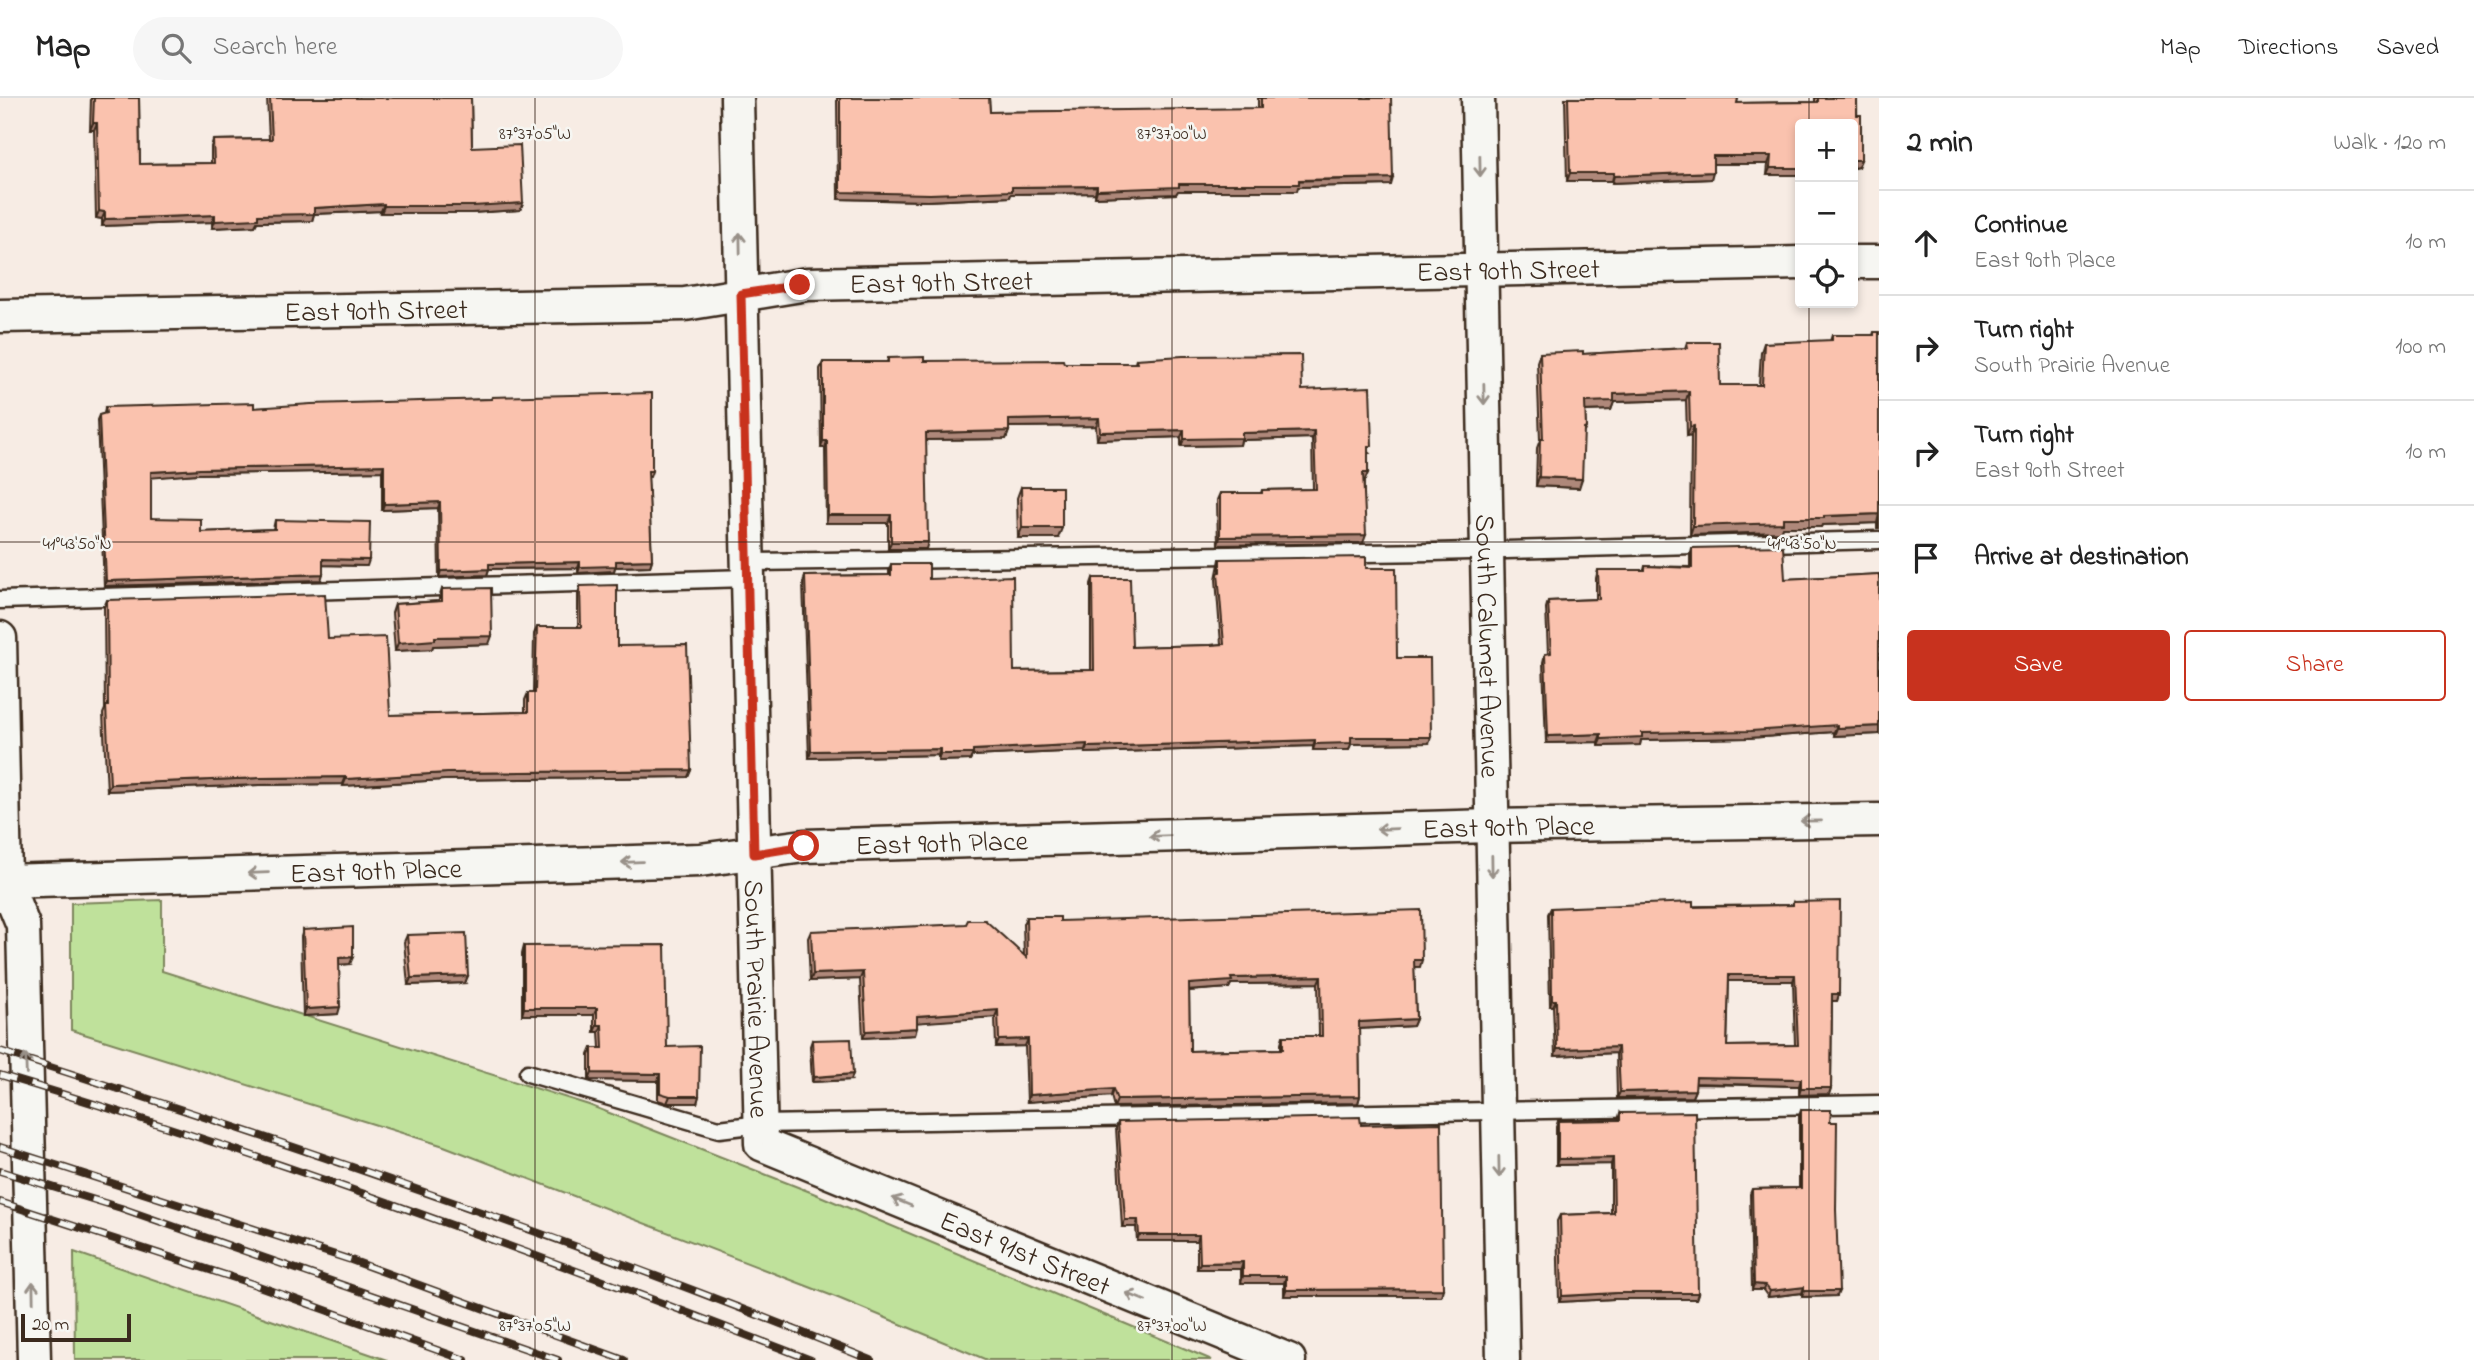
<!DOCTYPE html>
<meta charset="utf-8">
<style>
:root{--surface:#fff;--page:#f6f6f6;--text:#222;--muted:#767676;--line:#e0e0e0;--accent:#c8321e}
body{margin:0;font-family:"Indie Flower",sans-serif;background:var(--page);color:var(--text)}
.controls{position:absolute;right:21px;top:21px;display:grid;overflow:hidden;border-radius:7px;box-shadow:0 4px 10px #0003}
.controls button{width:63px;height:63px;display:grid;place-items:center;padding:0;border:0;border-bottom:2px solid var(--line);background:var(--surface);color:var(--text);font:35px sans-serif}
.scale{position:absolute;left:21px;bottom:18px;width:110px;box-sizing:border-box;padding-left:7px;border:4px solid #3b2a1e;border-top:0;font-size:19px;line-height:24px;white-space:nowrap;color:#3b2a1e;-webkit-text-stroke:5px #f6f6f2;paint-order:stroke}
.stop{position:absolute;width:21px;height:21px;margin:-16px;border:5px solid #c8321e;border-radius:50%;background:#fff}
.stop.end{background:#c8321e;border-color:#fff;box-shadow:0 2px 7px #0008}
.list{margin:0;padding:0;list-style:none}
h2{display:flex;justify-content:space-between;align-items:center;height:91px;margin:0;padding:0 28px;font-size:30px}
h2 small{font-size:23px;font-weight:400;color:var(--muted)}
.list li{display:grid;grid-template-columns:46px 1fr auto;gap:21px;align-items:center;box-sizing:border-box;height:105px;padding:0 28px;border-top:2px solid var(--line)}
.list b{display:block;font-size:26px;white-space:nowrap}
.list p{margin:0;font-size:23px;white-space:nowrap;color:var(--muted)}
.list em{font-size:23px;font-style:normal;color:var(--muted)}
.actions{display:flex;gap:14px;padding:21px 28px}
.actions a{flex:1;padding:16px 0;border:2px solid var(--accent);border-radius:7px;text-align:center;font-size:24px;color:var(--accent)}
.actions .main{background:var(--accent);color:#fff}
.icon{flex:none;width:38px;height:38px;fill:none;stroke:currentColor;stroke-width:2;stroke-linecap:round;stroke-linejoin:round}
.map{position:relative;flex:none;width:1879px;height:1262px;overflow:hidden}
header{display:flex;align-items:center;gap:42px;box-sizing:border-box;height:98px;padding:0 35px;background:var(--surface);border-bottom:2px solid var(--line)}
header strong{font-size:33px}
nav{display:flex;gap:38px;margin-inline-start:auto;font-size:24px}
.search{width:490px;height:63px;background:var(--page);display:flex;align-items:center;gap:18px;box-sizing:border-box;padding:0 24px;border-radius:38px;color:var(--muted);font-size:26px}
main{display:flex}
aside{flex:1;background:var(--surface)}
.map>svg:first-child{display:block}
.green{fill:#bfe19b;stroke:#7d865c;stroke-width:2}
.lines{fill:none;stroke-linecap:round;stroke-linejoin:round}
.service-casing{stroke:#3b2a1e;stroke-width:21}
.minor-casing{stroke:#3b2a1e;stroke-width:37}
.service{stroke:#f6f6f2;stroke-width:16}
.minor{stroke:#f6f6f2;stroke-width:32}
.rail-casing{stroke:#3b2a1e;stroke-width:8}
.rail{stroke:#f6f6f2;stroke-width:5;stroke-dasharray:16;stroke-linecap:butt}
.wall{fill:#d7a796;stroke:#3b2a1e;stroke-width:2;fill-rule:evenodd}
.shaded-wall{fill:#af887a;stroke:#3b2a1e;stroke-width:2}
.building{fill:#fac2ae;stroke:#3b2a1e;stroke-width:2;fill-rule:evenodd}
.oneway{stroke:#989088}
.route{stroke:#c8321e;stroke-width:9}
.ticks{fill:none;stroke:#3b2a1e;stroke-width:2;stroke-opacity:0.45}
.labels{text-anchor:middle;stroke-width:5;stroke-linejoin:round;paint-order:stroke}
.street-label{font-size:28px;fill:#3b2a1e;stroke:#f6f6f2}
.ticks-label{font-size:18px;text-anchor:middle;fill:#3b2a1e;stroke:#f6f6f2;stroke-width:5;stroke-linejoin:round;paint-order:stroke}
</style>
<header>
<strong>Map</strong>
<div class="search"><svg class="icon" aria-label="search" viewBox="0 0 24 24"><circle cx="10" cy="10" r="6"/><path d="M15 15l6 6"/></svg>Search here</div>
<nav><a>Map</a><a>Directions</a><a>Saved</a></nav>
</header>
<main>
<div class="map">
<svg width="1879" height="1262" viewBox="0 0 1879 1262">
<rect width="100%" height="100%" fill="#f7ece4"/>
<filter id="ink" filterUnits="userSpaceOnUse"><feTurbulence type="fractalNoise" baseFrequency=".0143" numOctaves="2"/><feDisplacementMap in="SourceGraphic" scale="14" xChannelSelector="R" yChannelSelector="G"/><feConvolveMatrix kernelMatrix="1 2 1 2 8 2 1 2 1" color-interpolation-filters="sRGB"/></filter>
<g filter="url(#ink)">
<g class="green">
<path d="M162,802V873L589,1007L813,1095L1212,1262H987L838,1200L444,1048L71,932V805Z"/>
<path d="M74,1154L387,1262H75Z"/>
</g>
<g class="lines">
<defs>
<g id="service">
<path d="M747,464L1433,454L1879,442"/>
<path d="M0,502L748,480"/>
<path d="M528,975L719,1031L760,1026L1879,1006"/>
</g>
<g id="minor">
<path id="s1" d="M737,0L761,1046L1289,1262"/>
<path id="s2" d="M1478,0L1503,1262"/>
<path d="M1853,164H1879"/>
<path id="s3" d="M0,218L685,206L807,186L1800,165"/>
<path d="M0,540L5,783L0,797"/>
<path id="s4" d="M5,783L700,762L804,748L1491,728L1879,722"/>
<path d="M5,783L23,827L34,1262"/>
</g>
</defs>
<use href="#service" class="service-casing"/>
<use href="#minor" class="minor-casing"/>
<use href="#service" class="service"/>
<use href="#minor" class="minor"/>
<defs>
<g id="rail">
<path d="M0,953C294,1046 585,1146 871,1262"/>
<path d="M0,977C275,1059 544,1159 811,1262"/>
<path d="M0,1049L351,1162L624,1262"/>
<path d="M0,1073L121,1110L558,1262"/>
<path d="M0,1104L253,1186L465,1262"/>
</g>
</defs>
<use href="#rail" class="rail-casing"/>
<use href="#rail" class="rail"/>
</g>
<g class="wall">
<path d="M91,0H139L140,66L211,65V49L213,42L269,41L267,0H471L472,49L523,105L520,112L471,115H381V113L314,116L312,123L257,124L255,128L212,130V124L102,128V121L96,120L94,32H90Z"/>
<path d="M837,0H989L990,14L1258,11V0H1391V87L1298,89L1297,93H1178L1176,96L1095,99V95L1011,96L1010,99L927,103L838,101Z"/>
<path d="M1565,0H1738L1737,5L1815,4V0H1857L1858,69L1853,70V26L1800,77H1767L1768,66H1713L1711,81L1612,85V83H1567Z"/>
<path d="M1874,234H1879V430H1877V425L1822,427L1821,429H1782L1780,434L1690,437L1691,337L1687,338L1686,302L1614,304L1611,312L1585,313L1586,330L1583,336L1579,390L1536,388L1537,350L1540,342L1537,264L1540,255L1583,256L1685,250L1687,244L1720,287H1759L1761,254L1764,245L1830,243L1832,237H1873Z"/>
<path d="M888,260L924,263L1064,265H1135L1136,261L1302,292L1369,355H1368L1365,382H1364L1363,445L1218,447L1217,402L1220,395H1261L1262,392L1313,391L1312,340L1241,342L1240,347L1181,348V339L1097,342L1096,328L1009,329V333L1006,341L926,342V451H888V425H826L825,350H821L820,271L823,264H887Z"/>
<path d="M492,299L652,373L650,379H648L652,462L650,468L615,469L614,473L578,475V470L489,471L487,477L439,479L438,410L382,412V373L197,376L151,379V420L201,434L273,431L275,422L367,468L323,467L321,482L104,488L97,322L99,317L104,316L105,309L254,310L491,301Z"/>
<path d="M1021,389L1058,440H1018L1017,400Z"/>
<path d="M1692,450L1785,481L1879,476V636L1834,638V634L1748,640L1641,642L1640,647L1598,648V644L1546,645L1543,564L1545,556H1548L1546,510L1548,503L1596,501V480L1598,472H1644L1645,468L1690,469V458Z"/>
<path d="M1220,461L1366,470L1397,560L1429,645L1351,646L1349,652H1313V648L1085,655V653L972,658L970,662L938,663V657L809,660L803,485L805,478L889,477V472L891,466L929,481L1014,573L1091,572V486L1093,480L1132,549L1211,547L1221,546L1216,481Z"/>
<path d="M580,488L691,672L688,679L444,682L343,688V686L259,687L107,693L103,616L105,611L104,509L107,502L328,541L390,617L525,614V602L528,595H533L534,536L537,529H578V496Z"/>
<path d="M442,491L489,546L433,548L432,551L395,553L392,515L395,506L439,503V500Z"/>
<path d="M1793,804L1839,896L1837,903H1832L1831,990L1829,996L1799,997V988L1695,986V992L1692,999L1617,1000L1616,955L1555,958L1553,908H1550L1548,816L1551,810L1792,807ZM1729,883H1793L1795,947L1727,948Z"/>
<path d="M1026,819L1420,869H1414L1416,921L1413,928L1359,931L1360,998L1358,1005L1114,1009L1111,998L1027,1004L1025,948L996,949L995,919L917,924L915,937L863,940L860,881L810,883L808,840L811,833L1024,858L1023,826ZM1318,885L1319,938H1283L1281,945V951L1190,953L1189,893L1229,890L1231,886Z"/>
<path d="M303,832L350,866L339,867L338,916L303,918L301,839Z"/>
<path d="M407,837L465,885L408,887L404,844Z"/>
<path d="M524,848L667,949L699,998L697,1005H667L658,1002V983L589,982V957L592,950H600L599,934H594V917H522V856Z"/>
<path d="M812,942L851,982L812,984L810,948Z"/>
<path d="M1801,1012L1830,1024L1837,1198L1802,1199V1195L1768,1199L1763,1192H1752L1750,1096L1752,1091L1799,1090V1018Z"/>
<path d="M1620,1015L1698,1195L1696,1201H1614L1559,1204L1557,1123L1560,1117L1611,1115V1066L1556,1067V1029L1558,1023L1618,1022Z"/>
<path d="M1118,1024L1361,1027L1441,1198H1284V1185H1241V1171H1197V1143H1137L1136,1129H1122L1116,1030Z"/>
</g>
<g class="shaded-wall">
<path d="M93,25H97L94,32H90Z"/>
<path d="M1713,58H1771L1768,66H1710Z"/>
<path d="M1853,62H1861L1858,69L1853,70Z"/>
<path d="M1770,70H1800V77H1767Z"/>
<path d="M1713,74L1711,81L1612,85L1614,78Z"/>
<path d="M1570,75H1614L1612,83H1567Z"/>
<path d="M1393,80L1391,87L1298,89L1297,93H1178L1176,96L1095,99L1097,92L1179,86Z"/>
<path d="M1097,88L1095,95L1011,96L1010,99L927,103L838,101L840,94L1012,89Z"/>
<path d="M523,105L520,112L471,115H381L384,108Z"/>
<path d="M384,106L381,113L314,116L312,123L257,124L255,128L212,130L215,123L314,110Z"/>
<path d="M99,113L105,114L102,121L96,120Z"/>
<path d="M215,117L212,124L102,128L105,121Z"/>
<path d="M1689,293L1686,302L1614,304L1611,312L1581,313L1585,304L1614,296Z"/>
<path d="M1099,320L1096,328L1006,329L1009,322Z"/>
<path d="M1694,328L1691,337L1687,338L1690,329Z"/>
<path d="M1184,332L1181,339L1097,342L1100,334Z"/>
<path d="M1009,333L1006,341L924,342L926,335Z"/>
<path d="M1314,333L1312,340L1241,342L1240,347L1181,348L1184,341L1242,335Z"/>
<path d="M823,343H827L825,350H821Z"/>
<path d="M384,367L382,373L197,376L149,380L151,374L200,371Z"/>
<path d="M1363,375H1368L1365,382H1361Z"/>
<path d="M1539,379L1582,381L1579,390L1536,388Z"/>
<path d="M440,404L438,410L382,412L384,406Z"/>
<path d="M1879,416L1877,425L1822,427L1821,429H1782L1780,434L1690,437L1693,428L1783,420Z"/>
<path d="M828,417H891L888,425H826Z"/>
<path d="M1022,430H1062L1058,440H1018Z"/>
<path d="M1366,437L1363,445L1218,447L1220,439Z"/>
<path d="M891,444H928L926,451H888Z"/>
<path d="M323,461L369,462L367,468L320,467Z"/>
<path d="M652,462L650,468L615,469L614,473L578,475L580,469L616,463Z"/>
<path d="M580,464L578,470L487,471L489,466Z"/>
<path d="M489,471L487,477L439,479L441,473Z"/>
<path d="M323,476L321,482L104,488L106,483Z"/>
<path d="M492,538L489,546L433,548L432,551L395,553L398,545L435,539Z"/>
<path d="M1837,627L1834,634L1748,640L1641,642L1640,647L1598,648L1601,641L1642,635Z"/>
<path d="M1879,628V636L1834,638L1837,630Z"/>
<path d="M1601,636L1598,644L1546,645L1548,638Z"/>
<path d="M1351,639H1431L1429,645L1351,646L1349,652H1313L1315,646Z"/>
<path d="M1315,642L1313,648L1085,655L1087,649Z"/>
<path d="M1087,646L1085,653L972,658L970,662L938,663L940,656L973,652Z"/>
<path d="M940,651L938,657L809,660L811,653Z"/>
<path d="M691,672L688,679L444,682L343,688L346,681L447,675Z"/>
<path d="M346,679L343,686L259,687L107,693L110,686L261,680Z"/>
<path d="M353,859L350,866L336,867L339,860Z"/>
<path d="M1414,862H1422L1420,869H1412Z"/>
<path d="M863,874L860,881L810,883L813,876Z"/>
<path d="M1729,877H1795L1793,883H1727Z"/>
<path d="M468,878L465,885L408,887L411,880Z"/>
<path d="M1321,878L1318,885L1231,886L1229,890L1186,893L1189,886L1231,880Z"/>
<path d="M1832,896H1839L1837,903H1830Z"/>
<path d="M1552,902H1556L1553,908H1550Z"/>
<path d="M340,909L338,916L303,918L306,911Z"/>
<path d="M524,910H597L594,917H522Z"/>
<path d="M998,912L995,919L914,925L917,918Z"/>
<path d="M1416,921L1413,928L1356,931L1359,924Z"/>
<path d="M597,927H602L599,934H594Z"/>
<path d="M917,930L915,937L863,940L866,933Z"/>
<path d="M1028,941L1025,948L996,949L999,942Z"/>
<path d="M1618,949L1616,955L1555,958L1557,951Z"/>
<path d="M592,975L660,976L658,983L589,982Z"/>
<path d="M853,976L851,982L812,984L814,979Z"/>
<path d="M1696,979L1801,981L1799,988L1694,985Z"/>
<path d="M1801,990H1831L1829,996L1799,997Z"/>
<path d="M1113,991L1111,998L1027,1004L1029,997Z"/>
<path d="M1695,992L1692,999L1617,1000L1620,994Z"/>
<path d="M670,998H699L697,1005H667Z"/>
<path d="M1360,998L1358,1005L1114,1009L1117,1002Z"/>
<path d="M1613,1060L1611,1066L1556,1067L1558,1061Z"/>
<path d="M1125,1122H1138L1136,1129H1122Z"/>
<path d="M1139,1137H1199L1197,1143H1137Z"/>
<path d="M1243,1164L1241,1171H1197L1200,1165Z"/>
<path d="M1243,1178H1286L1284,1185H1241Z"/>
<path d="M1754,1186L1765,1187L1763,1192H1752Z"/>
<path d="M1804,1189L1802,1195L1768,1199L1770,1193Z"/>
<path d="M1443,1191L1441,1198H1284L1286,1192Z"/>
<path d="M1804,1193H1839L1837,1198L1802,1199Z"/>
<path d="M1616,1195H1698L1696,1201H1614L1559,1204L1562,1198Z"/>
</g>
<g class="building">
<path d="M94,0H139L140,66L214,65L213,42L272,41L270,0H471L472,49L520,47L523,105L473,108H384V106L314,110V116L258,117V121L215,123V117L105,121V114L99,113L97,25H93Z"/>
<path d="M840,0H989L990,14L1261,10V0H1391L1393,80L1299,82V86H1179V89L1097,92V88L1012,89V93L930,96L840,94Z"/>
<path d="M1568,0H1738L1737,5L1818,4V0H1857V17H1861V62H1853V26H1800V70H1770L1771,58H1713V74L1614,78V75H1570Z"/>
<path d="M1874,234H1879V416L1824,418V420H1783V425L1693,428L1694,328L1690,329L1689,293L1614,296V303L1585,304L1586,330L1584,331L1582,381L1539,379L1540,341H1543L1540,255L1583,253V256L1688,250L1687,244H1719L1720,287H1762L1764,245L1832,242V237H1874Z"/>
<path d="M1301,257L1302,292L1370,289L1372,348H1368V375H1363L1366,437L1220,439V395H1262V392L1316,391L1314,333L1242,335V340L1184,341V332L1100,334L1099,320L1009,322V333L926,335L928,444H891V417H828L827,343H823V264H888V260L924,259V263L1063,262L1064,265H1137L1136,261L1183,258Z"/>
<path d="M652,295V373H648L652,462L616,463V468L580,469V464L489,466V471L441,473L440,404L384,406V367L200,371L151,374V420L201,421V434L275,431V422L370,424L369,462L323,461V476L106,483L99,317L106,315L105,309L254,305V310L311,306L492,301V299Z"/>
<path d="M1021,389H1062V430H1022Z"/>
<path d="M1783,448L1785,481L1879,476V628L1837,630V627L1751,633L1642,635V639L1601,641V636L1548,638L1545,556L1551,555L1548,503L1599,501L1598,472H1645V468L1692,470V450Z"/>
<path d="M1366,459V470H1396L1397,560H1430L1431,639H1351V645L1315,646V642L1087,649V646L973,652V656H940V651L811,653L805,478L891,477V466H929V481L1013,478L1014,573L1094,572L1093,480H1130L1132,549L1211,547L1224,546L1218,475L1220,474V461Z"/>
<path d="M617,487V548L687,547L691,672L447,675L346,681V679L261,680L110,686L106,608H108L107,502L325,496L328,541L386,539L390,617L528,614V595H535L537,529H581L580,488Z"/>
<path d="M491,490L492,538L435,539V542L398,545L395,506L442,503V491Z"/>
<path d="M1840,803L1839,896H1832L1831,990H1801V981L1696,979L1695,992L1620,994L1618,949L1557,951L1556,902H1552L1551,810L1693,804V809L1793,807V804ZM1729,877H1795L1798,947L1727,948Z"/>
<path d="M1421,812L1422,862H1414L1416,921L1359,924L1360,998L1117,1002L1113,991L1029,997L1028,941L999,942L998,912L917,918V930L866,933L863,874L813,876L811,833L966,826L968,822H985L1027,860L1026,819H1060V823ZM1321,878L1322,938H1283V951L1190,953L1189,886L1232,883L1231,880Z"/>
<path d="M353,829V859L339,860L340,909L306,911L303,832Z"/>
<path d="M466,835L468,878L411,880L407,837Z"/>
<path d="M665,847L667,949L700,948L699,998H670L660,995V976L592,975V950H603L602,927H597V910H524V848Z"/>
<path d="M851,941L853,976L814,979L812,942Z"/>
<path d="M1801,1012H1831L1830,1024H1837L1836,1112L1839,1193H1804V1189L1770,1193L1765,1187L1754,1186L1752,1091L1801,1090Z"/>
<path d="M1695,1014L1698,1195H1616L1562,1198L1560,1117L1614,1115L1613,1060L1558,1061V1023L1620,1022V1015Z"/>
<path d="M1360,1019L1361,1027L1441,1025L1443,1191L1286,1192V1178H1243V1164L1200,1165L1199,1137H1139L1138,1122H1125L1118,1024Z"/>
</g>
<defs><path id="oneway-shaft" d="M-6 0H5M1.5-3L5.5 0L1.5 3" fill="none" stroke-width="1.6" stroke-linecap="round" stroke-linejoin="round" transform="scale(1.75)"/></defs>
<g class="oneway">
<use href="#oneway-shaft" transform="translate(1480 68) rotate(89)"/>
<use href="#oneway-shaft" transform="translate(740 145) rotate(-91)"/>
<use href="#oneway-shaft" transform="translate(1484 296) rotate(89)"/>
<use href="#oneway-shaft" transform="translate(1811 723) rotate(179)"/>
<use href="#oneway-shaft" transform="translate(1387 731) rotate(178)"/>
<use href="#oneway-shaft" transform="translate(1160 738) rotate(178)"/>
<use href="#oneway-shaft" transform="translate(632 764) rotate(178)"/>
<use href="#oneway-shaft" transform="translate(1492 768) rotate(89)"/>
<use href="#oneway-shaft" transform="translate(258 775) rotate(178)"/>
<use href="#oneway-shaft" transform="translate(26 966) rotate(-92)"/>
<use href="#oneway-shaft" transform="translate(1499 1069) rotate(89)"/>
<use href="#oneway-shaft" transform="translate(902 1104) rotate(-158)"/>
<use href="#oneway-shaft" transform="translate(33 1194) rotate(-91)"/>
<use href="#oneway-shaft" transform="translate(1136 1199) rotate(-158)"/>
</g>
</g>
<g class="lines" filter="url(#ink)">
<path class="route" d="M800,187L741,196L754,756L804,748"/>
</g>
<path class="ticks" d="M535,0V1262M1172,0V1262M1809,0V26M1809,205V1262M0,444H1879"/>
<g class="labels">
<g class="street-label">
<text dy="10" stroke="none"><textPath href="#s3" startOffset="1510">East 90th Street</textPath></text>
<text dy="10" stroke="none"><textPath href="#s3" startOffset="943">East 90th Street</textPath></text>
<text dy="10" stroke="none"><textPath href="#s3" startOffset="376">East 90th Street</textPath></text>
<text dy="10" stroke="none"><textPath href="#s2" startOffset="548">South Calumet Avenue</textPath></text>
<text dy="10" stroke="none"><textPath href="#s4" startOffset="1505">East 90th Place</textPath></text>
<text dy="10" stroke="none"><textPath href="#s4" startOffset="938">East 90th Place</textPath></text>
<text dy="10" stroke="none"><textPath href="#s4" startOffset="371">East 90th Place</textPath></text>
<text dy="10" stroke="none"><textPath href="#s1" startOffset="901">South Prairie Avenue</textPath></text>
<text dy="10" stroke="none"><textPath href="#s1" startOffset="1332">East 91st Street</textPath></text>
</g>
</g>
<g class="ticks-label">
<text x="535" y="41">87°37'05"W</text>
<text x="1172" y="41">87°37'00"W</text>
<text x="77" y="451">41°43'50"N</text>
<text x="1802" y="451">41°43'50"N</text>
<text x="535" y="1233">87°37'05"W</text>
<text x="1172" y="1233">87°37'00"W</text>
</g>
</svg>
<div class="controls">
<button>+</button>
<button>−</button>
<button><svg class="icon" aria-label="locate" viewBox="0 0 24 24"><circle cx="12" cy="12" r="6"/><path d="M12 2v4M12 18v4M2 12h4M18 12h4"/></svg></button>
</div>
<div class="scale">20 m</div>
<div class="stop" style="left:804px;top:748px"></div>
<div class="stop end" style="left:800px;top:187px"></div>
</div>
<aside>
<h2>2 min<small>Walk · 120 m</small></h2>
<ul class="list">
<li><svg class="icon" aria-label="ahead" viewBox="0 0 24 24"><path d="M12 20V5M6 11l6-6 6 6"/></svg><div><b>Continue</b><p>East 90th Place</p></div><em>10 m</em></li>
<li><svg class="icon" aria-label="right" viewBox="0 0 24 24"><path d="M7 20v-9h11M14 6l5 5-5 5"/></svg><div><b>Turn right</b><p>South Prairie Avenue</p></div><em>100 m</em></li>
<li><svg class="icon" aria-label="right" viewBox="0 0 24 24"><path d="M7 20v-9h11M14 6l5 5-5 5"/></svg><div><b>Turn right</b><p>East 90th Street</p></div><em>10 m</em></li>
<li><svg class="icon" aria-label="arrive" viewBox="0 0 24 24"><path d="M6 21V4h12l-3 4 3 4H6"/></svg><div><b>Arrive at destination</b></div></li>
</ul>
<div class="actions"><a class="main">Save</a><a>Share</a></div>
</aside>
</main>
